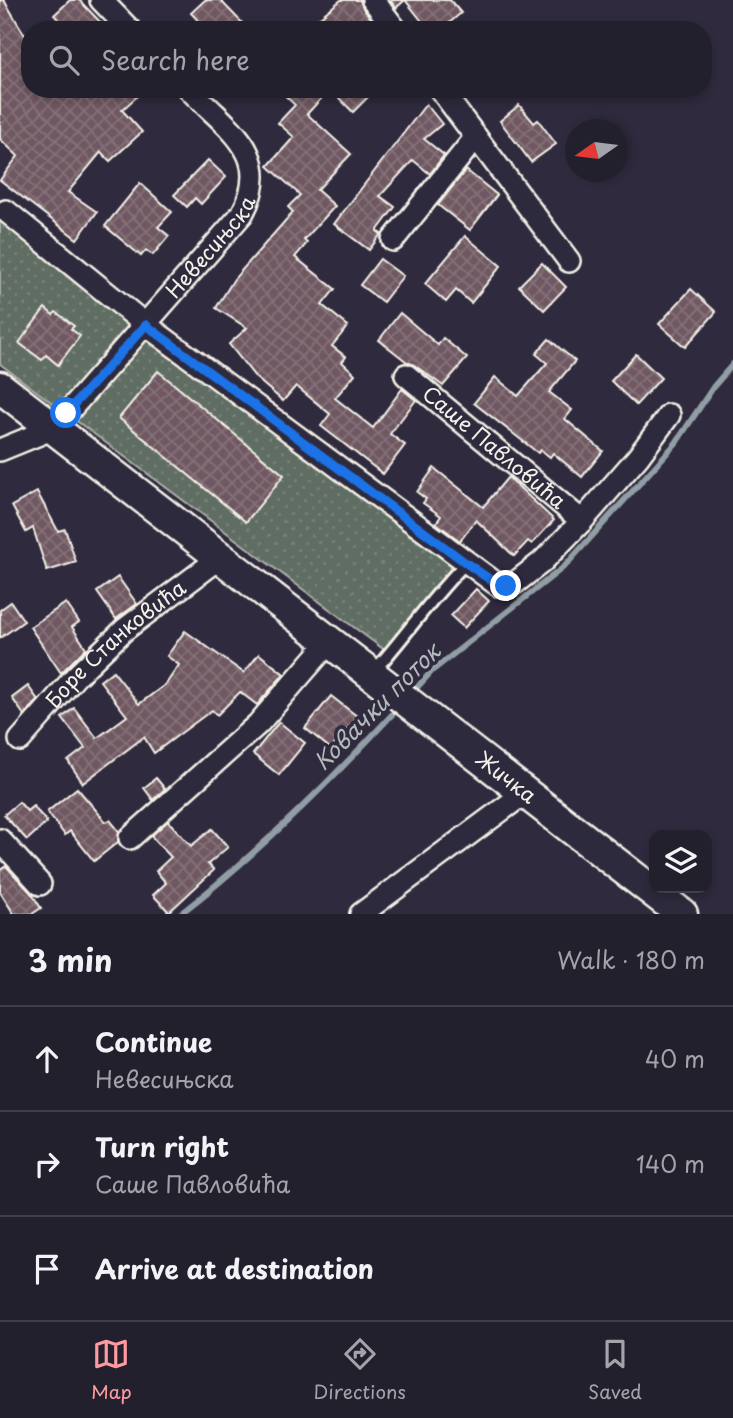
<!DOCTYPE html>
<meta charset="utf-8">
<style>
:root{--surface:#23202e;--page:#2b2836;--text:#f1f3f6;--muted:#a3a3aa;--line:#403e4a;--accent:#ff9aa2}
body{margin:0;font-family:"Playpen Sans",sans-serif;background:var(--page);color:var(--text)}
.controls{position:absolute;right:21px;bottom:21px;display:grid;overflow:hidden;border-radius:14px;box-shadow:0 4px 10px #0003}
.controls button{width:63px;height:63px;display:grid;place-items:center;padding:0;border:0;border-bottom:2px solid var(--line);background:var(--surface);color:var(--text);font:35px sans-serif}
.compass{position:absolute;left:565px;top:119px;width:63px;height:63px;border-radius:50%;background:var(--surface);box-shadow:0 4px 10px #0003;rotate:256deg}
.stop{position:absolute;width:21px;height:21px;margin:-16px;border:5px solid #1a73e8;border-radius:50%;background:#fff}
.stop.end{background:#1a73e8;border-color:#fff;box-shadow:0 2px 7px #0008}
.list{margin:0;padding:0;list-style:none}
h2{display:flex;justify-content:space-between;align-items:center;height:91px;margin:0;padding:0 28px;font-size:30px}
h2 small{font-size:23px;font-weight:400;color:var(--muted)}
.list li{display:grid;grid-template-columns:46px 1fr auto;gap:21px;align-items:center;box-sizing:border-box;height:105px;padding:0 28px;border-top:2px solid var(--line)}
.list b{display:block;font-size:26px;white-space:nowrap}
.list p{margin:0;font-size:23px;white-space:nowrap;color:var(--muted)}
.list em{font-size:23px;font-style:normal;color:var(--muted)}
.icon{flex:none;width:38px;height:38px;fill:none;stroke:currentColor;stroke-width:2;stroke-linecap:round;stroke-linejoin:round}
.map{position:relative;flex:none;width:733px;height:914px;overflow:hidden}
.search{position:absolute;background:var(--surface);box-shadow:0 4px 10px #0003;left:21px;right:21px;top:21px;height:77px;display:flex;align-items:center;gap:18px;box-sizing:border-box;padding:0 24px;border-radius:28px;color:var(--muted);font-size:26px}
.sheet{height:406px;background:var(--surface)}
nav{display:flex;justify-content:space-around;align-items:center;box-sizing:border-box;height:98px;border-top:2px solid var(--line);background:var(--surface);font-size:19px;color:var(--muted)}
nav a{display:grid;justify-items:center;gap:4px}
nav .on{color:var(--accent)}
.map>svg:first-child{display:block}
.grass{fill:url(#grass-dots);stroke:#aaafa6;stroke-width:2}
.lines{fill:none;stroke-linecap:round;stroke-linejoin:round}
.stream{stroke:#919ea5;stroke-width:6}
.building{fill:url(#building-cross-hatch);stroke:#f4f1e8;stroke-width:2}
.service-casing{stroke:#f4f1e8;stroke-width:16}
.minor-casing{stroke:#f4f1e8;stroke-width:26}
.secondary-casing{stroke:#f4f1e8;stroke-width:35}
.service{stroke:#2f2a3d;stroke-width:10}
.minor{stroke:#2f2a3d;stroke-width:21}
.secondary{stroke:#2f2a3d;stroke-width:30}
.route{stroke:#1a73e8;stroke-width:9}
.labels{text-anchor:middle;stroke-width:7;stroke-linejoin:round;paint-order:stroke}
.street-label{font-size:21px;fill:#f4f1e8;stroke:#2f2a3d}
.water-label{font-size:23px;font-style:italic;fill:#b2babc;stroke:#2f2a3d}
</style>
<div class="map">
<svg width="733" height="914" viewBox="0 0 733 914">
<defs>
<pattern id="grass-dots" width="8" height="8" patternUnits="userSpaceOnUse" patternTransform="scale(1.75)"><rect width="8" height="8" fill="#606d63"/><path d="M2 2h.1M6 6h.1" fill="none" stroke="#778279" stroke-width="1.8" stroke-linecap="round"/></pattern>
<pattern id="building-cross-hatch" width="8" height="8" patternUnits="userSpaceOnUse" patternTransform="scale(1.75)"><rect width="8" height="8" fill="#705962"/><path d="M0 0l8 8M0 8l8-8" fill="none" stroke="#857178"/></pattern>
</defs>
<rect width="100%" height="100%" fill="#2f2a3d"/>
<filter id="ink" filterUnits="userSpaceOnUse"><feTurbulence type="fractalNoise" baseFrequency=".0143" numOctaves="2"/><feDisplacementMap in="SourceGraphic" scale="14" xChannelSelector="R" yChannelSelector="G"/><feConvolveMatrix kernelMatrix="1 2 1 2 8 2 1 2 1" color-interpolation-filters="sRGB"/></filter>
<g filter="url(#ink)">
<path class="grass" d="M0,206L457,555L440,589L390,654L0,364Z"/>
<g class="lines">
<g class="stream">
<path d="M411,694L432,671L565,566L676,443L714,386L733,364"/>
<path d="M180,914C259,853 331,781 399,707"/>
</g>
</g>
<g class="building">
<path d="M0,0H4L30,44V89H145L122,110L142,132L110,161L101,152L68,192L97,212L77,239L0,180L18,156L0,139Z"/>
<path d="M70,0H79L108,30H69L54,15Z"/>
<path d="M205,0H220L249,30H207L191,13Z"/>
<path d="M341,0H360L363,8L375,24L369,30H304Z"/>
<path d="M390,0H450L461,13L441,30H429L405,0L396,8Z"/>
<path d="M278,89H330L307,114L351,154L317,190L335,206L304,240L307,243L295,257L335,289L322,305L348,326L332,346L346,357L342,362L355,374L335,398L373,428L402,389L416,400L390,434L405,445L383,474L321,426L330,414L296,386L283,401L256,378L229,344L247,328L216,308L234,279L293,212L288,207L300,195L268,166L294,137L278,123L295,105Z"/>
<path d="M330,89H376L353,112Z"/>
<path d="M426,104L442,124L424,139L444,155L430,174L413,160L380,196L395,207L377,231L381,234L369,250L334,224Z"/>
<path d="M519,105L534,123L538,120L556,144L531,162L500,121Z"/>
<path d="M208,160L226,177L201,204L195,198L187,207L174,195Z"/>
<path d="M466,170L497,195L470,230L438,205Z"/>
<path d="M140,183L172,212L158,227L169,236L153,255L146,250L141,256L105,226Z"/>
<path d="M465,236L501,266L471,303L456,290L446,302L425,284Z"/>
<path d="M380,259L403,276L383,302L360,285Z"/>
<path d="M542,263L566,287L544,310L519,286Z"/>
<path d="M691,289L716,312L685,347L659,324Z"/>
<path d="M45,308L53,315L56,312L74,326L71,329L80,336L58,365L46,355L42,360L19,343Z"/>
<path d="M400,313L438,345L443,338L467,358L443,386L414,365L407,362L379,340Z"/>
<path d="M549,339L575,361L549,392L572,410L565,419L603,451L582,477L553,453L550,457L541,450L538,453L474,403L495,377L518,396L547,363L536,354Z"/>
<path d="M636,354L661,378L636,405L611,381Z"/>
<path d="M158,371L284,475L246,522L119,418Z"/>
<path d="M434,468L483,507L508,477L554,520L532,544L528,541L514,556L476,520L460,541L436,523L441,516L423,503L426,499L417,492Z"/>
<path d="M37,492L58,531L65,529L76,562L47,571L33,528L26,532L12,506Z"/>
<path d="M118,577L137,604L116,619L97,592Z"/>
<path d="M476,589L489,601L464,628L451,616Z"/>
<path d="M11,602L24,621L0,638V610Z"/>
<path d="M66,603L79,622L72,627L86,648L61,673L30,627Z"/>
<path d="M185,631L244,673L259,654L284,674L257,705L240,692L217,715L212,710L154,753L144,737L83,783L68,761L85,748L62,718L74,708L97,738L127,716L100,681L113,671L139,704L166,684L179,665L167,656Z"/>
<path d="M28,686L38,700L24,715L12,698Z"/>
<path d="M331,696L358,717L331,749L305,728Z"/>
<path d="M279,722L305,743L279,775L253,754Z"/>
<path d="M156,778L165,789L153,800L144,788Z"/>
<path d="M77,788L106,822L110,820L119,831L118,842L94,861L70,831L65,835L47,812Z"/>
<path d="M19,802L27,811L33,806L47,822L27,840L4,815Z"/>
<path d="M168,821L191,846L212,829L228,847L208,864L214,870L169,912L153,895L166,883L156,871L171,857L151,836Z"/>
<path d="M6,866L32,894L41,908L32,914H14L0,892V870Z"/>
</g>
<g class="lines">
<defs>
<path id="service" d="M374,671C406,636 432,596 466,563"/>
<g id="minor">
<path d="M101,0L130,30"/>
<path d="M373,0L396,30"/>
<path d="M440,89L569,261"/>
<path d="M6,211L146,325L498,585L515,583L542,562L582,521L638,457L669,415"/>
<path d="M393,240L476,137"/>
<path id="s1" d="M406,375L582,521"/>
<path id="s2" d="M0,450L54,428L242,214C275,154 228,129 189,89"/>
<path id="s3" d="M20,740L76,676L124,630L221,557"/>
<path d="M130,838L258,724L330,641"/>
<path d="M0,840L40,884"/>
<path d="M361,914L526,792"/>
</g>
<g id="secondary">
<path id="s4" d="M0,387L682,914"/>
</g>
</defs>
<use href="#service" class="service-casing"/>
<use href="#minor" class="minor-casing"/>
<use href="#secondary" class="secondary-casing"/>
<use href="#service" class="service"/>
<use href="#minor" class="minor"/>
<use href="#secondary" class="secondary"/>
</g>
</g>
<g class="lines" filter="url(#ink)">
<path class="route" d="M66,413L146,325L466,563L498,585L506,586"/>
</g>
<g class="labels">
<g class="street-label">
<text dy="7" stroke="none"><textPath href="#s2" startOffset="298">Невесињска</textPath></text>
<text dy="7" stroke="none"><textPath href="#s1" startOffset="114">Саше Павловића</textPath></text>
<text dy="7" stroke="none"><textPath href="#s3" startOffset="136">Боре Станковића</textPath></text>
<text dy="7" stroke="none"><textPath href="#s4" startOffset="639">Жичка</textPath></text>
</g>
<g class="water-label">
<text transform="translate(377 707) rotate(-45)" y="8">Ковачки поток</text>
</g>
</g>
</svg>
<div class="controls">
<button><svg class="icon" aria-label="layers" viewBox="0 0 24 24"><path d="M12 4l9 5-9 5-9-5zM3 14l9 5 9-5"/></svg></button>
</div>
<svg class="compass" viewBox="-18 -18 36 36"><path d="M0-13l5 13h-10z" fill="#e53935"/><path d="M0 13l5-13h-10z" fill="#a3a3aa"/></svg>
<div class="stop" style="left:66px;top:413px"></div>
<div class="stop end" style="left:506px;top:586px"></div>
<div class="search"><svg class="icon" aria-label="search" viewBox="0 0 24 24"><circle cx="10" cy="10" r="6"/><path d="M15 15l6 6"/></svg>Search here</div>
</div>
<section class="sheet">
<h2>3 min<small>Walk · 180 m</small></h2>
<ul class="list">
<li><svg class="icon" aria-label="ahead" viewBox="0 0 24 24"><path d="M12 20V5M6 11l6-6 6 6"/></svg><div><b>Continue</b><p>Невесињска</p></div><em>40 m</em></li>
<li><svg class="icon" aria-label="right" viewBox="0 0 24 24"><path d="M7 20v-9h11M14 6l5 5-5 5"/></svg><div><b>Turn right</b><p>Саше Павловића</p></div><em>140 m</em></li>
<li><svg class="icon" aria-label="arrive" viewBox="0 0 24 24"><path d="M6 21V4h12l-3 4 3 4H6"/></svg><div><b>Arrive at destination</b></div></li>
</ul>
</section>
<nav>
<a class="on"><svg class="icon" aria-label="map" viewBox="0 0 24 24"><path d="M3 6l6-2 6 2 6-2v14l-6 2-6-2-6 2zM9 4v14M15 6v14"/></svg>Map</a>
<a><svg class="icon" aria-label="directions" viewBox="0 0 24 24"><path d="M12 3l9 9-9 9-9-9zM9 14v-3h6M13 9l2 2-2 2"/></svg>Directions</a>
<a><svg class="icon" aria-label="saved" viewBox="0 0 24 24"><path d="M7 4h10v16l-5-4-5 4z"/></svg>Saved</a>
</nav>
